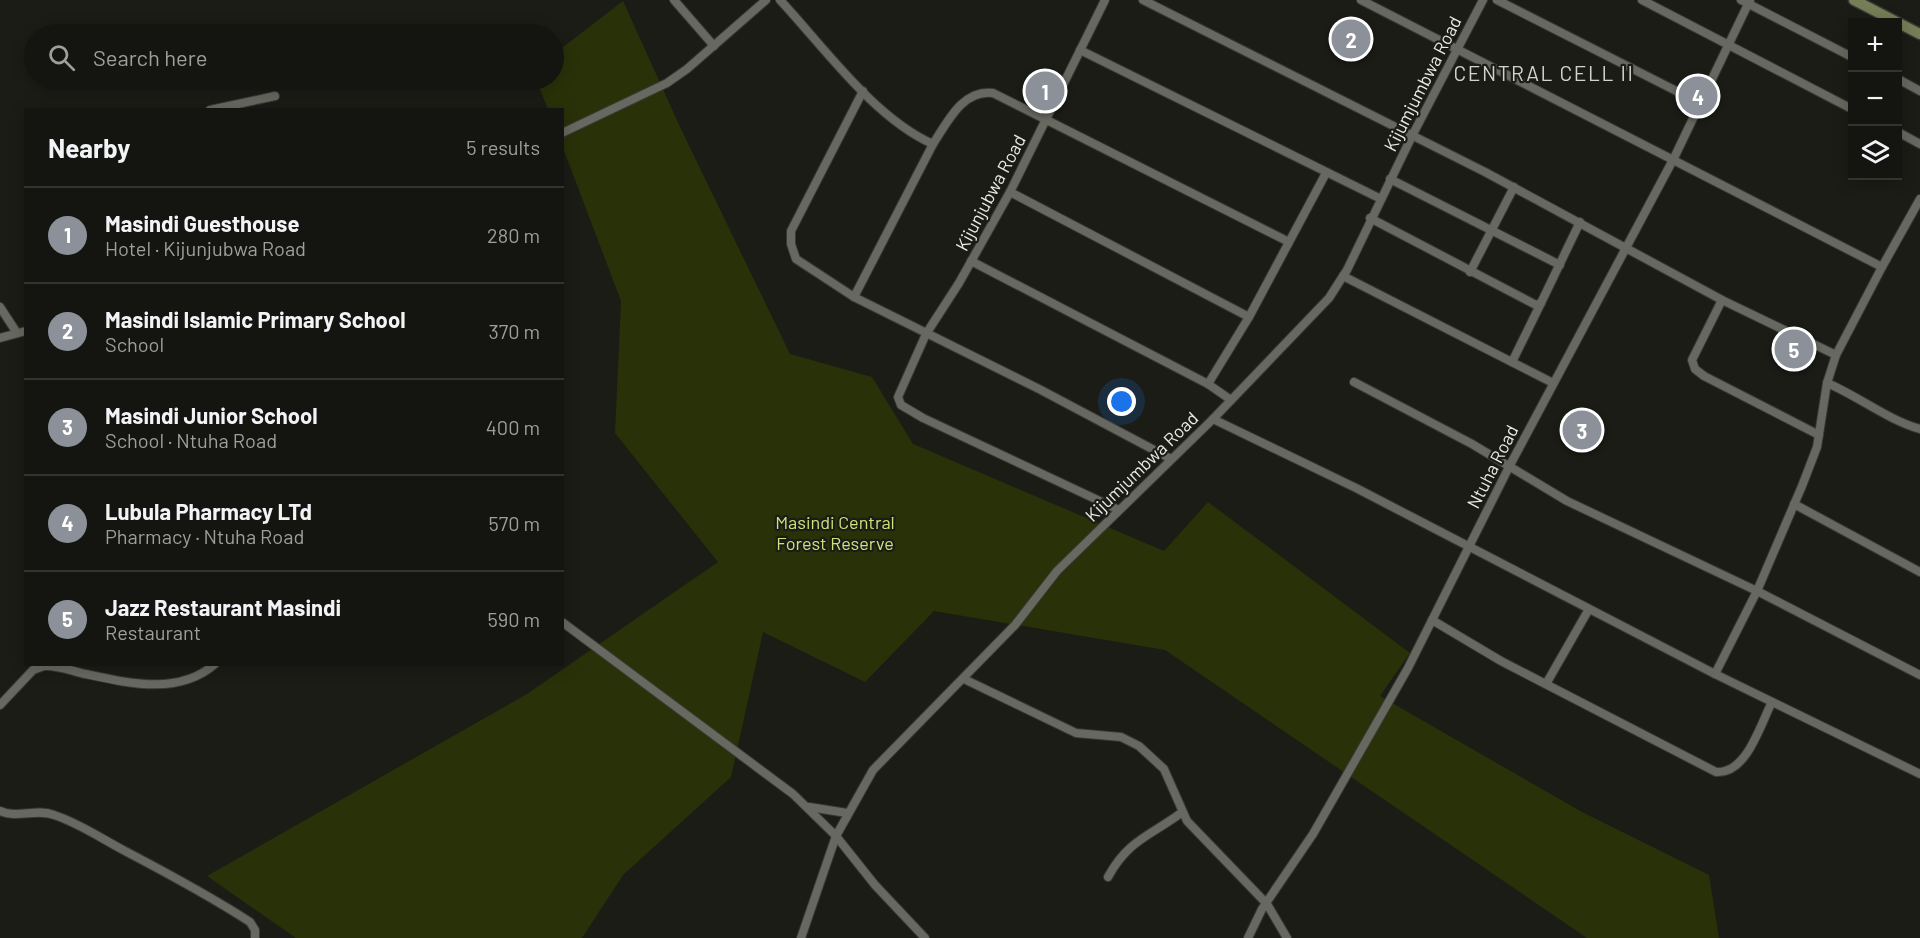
<!DOCTYPE html>
<meta charset="utf-8">
<style>
:root{--surface:#141510;--page:#21221e;--text:#f1f3f6;--muted:#9d9f9f;--line:#333430;--accent:#8c9099}
body{margin:0;font-family:Barlow,sans-serif;background:var(--page);color:var(--text)}
.controls{position:absolute;right:18px;top:18px;display:grid;overflow:hidden;border-radius:0px;box-shadow:0 3px 15px #0003}
.controls button{width:54px;height:54px;display:grid;place-items:center;padding:0;border:0;border-bottom:2px solid var(--line);background:var(--surface);color:var(--text);font:30px sans-serif}
.you{position:absolute;left:1122px;top:402px;width:21px;height:21px;margin:-15px;border:4px solid #fff;border-radius:50%;background:#1a73e8;box-shadow:0 0 0 9px #1a73e833}
.badge{display:grid;place-items:center;width:39px;height:39px;border-radius:50%;background:var(--accent);color:#fff;font-size:20px;font-weight:700}
.pin{position:absolute;translate:-50% -50%;border:3px solid #fff;box-shadow:0 2px 6px #0006}
.list{margin:0;padding:0;list-style:none}
h2{display:flex;justify-content:space-between;align-items:center;height:78px;margin:0;padding:0 24px;font-size:26px}
h2 small{font-size:20px;font-weight:400;color:var(--muted)}
.list li{display:grid;grid-template-columns:39px 1fr auto;gap:18px;align-items:center;box-sizing:border-box;height:96px;padding:0 24px;border-top:2px solid var(--line)}
.list b{display:block;font-size:22px;white-space:nowrap}
.list p{margin:0;font-size:20px;white-space:nowrap;color:var(--muted)}
.list em{font-size:20px;font-style:normal;color:var(--muted)}
.icon{flex:none;width:33px;height:33px;fill:none;stroke:currentColor;stroke-width:2;stroke-linecap:round;stroke-linejoin:round}
.map{position:relative;flex:none;width:1920px;height:938px;overflow:hidden}
.search{position:absolute;background:var(--surface);box-shadow:0 3px 15px #0003;left:24px;top:24px;width:540px;height:66px;display:flex;align-items:center;gap:15px;box-sizing:border-box;padding:0 21px;border-radius:33px;color:var(--muted);font-size:22px}
.panel{position:absolute;background:var(--surface);box-shadow:0 3px 15px #0003;left:24px;top:108px;width:540px;height:558px;border-radius:0px}
.map>svg:first-child{display:block}
.green{fill:#293109}
.lines{fill:none;stroke-linecap:round;stroke-linejoin:round}
.street-casing{stroke:#383935;stroke-width:10}
.secondary-casing{stroke:#383935;stroke-width:13}
.street{stroke:#676961;stroke-width:8}
.secondary{stroke:#767e57;stroke-width:10}
.labels{text-anchor:middle;stroke-width:4.5;stroke-linejoin:round;paint-order:stroke}
.street-label{font-size:18px;fill:#e9ebe6;stroke:#1b1c16}
.park-label{font-size:18px;fill:#cde37a;stroke:#1b1c16}
.quarter-label{font-size:21px;letter-spacing:1.5px;fill:#d1d4ca;stroke:#1b1c16}
</style>
<div class="map">
<svg width="1920" height="938" viewBox="0 0 1920 938">
<rect width="100%" height="100%" fill="#1b1c16"/>
<path class="green" d="M623,1L680,127L790,354L872,377L913,444L1164,551L1208,502L1410,653L1380,696L1582,812L1709,875L1719,938H1587L1165,650L934,611L865,682L763,632L731,777L623,875L582,938H296L207,876L527,694L718,562L615,433L621,301L563,148L562,110L548,109L536,80H554V54Z"/>
<g class="lines">
<defs>
<g id="street">
<path d="M674,0L714,46"/>
<path d="M780,0C824,47 874,118 933,144C948,121 963,89 993,93L1289,242"/>
<path d="M1105,0L1010,192L959,283L926,334L898,397L901,405L923,418L1119,510"/>
<path d="M1143,0L1485,172L1722,300L1836,355L1882,267"/>
<path d="M1361,0L1882,267L1920,199"/>
<path d="M1497,0L1700,103"/>
<path d="M1642,0L1852,109"/>
<path d="M1741,0L1852,57"/>
<path d="M1080,50L1381,199"/>
<path d="M1898,79L1920,91"/>
<path d="M863,91L791,231V244L796,259L854,297L1041,390L1171,459"/>
<path d="M210,110L275,96"/>
<path d="M1898,132L1920,144"/>
<path d="M562,133L667,83L687,69L766,0"/>
<path d="M1390,179L1560,265"/>
<path d="M1010,192L1249,317"/>
<path d="M1370,218L1536,305L1541,303L1580,222"/>
<path d="M971,261L1208,384L1231,400"/>
<path d="M1470,272L1514,187"/>
<path d="M1343,276L1553,383"/>
<path d="M854,297L933,144"/>
<path d="M1722,300L1692,360L1695,369L1704,376L1819,435"/>
<path d="M0,307L17,333"/>
<path d="M0,338L26,331"/>
<path d="M1512,362L1541,303"/>
<path d="M1354,382L1472,444L1567,501L1757,591L1920,675"/>
<path d="M1827,383C1858,396 1888,420 1920,429"/>
<path d="M1208,384L1249,317L1326,173"/>
<path d="M1213,419L1356,488L1715,674L1920,774"/>
<path d="M1794,504L1920,572"/>
<path d="M1432,620L1501,661L1716,772C1747,774 1760,725 1772,702"/>
<path d="M562,622L793,794L836,836L875,885L925,938"/>
<path d="M1715,674L1757,591L1802,486L1817,447L1827,383L1836,355"/>
<path d="M964,679L1076,733L1121,737L1139,746L1164,769L1187,821L1267,904L1287,938"/>
<path d="M1546,684L1589,609"/>
<path d="M0,705L33,670L44,666C56,665 69,670 81,673C124,682 177,697 215,664"/>
<path d="M809,807L847,813"/>
<path d="M0,811C18,819 36,808 54,815C79,823 102,839 125,851C167,873 210,896 250,922L255,930V938"/>
<path d="M1108,877C1128,840 1150,836 1181,813"/>
<path d="M801,938L836,836L873,770L1015,625L1057,571L1213,419L1329,298L1347,270L1412,136L1483,0"/>
<path d="M1248,938L1262,909L1313,834L1408,668L1509,467L1674,158L1750,0"/>
</g>
<path id="secondary" d="M1854,0L1920,34"/>
</defs>
<use href="#street" class="street-casing"/>
<use href="#secondary" class="secondary-casing"/>
<use href="#street" class="street"/>
<use href="#secondary" class="secondary"/>
</g>
<g class="labels">
<g class="street-label">
<text transform="translate(1423 84) rotate(-63)" y="6">Kijumjumbwa Road</text>
<text transform="translate(991 193) rotate(-62)" y="6">Kijunjubwa Road</text>
<text transform="translate(1142 467) rotate(-44)" y="6">Kijumjumbwa Road</text>
<text transform="translate(1493 467) rotate(-63)" y="6">Ntuha Road</text>
</g>
<g class="park-label">
<text x="835" y="529">Masindi Central<tspan x="835" dy="21">Forest Reserve</tspan></text>
</g>
<g class="quarter-label">
<text x="1544" y="81">CENTRAL CELL II</text>
</g>
</g>
</svg>
<div class="controls">
<button>+</button>
<button>−</button>
<button><svg class="icon" aria-label="layers" viewBox="0 0 24 24"><path d="M12 4l9 5-9 5-9-5zM3 14l9 5 9-5"/></svg></button>
</div>
<div class="you"></div>
<div class="pin badge" style="left:1045px;top:91px">1</div>
<div class="pin badge" style="left:1351px;top:39px">2</div>
<div class="pin badge" style="left:1582px;top:430px">3</div>
<div class="pin badge" style="left:1698px;top:96px">4</div>
<div class="pin badge" style="left:1794px;top:349px">5</div>
<div class="search"><svg class="icon" aria-label="search" viewBox="0 0 24 24"><circle cx="10" cy="10" r="6"/><path d="M15 15l6 6"/></svg>Search here</div>
<section class="panel">
<h2>Nearby<small>5 results</small></h2>
<ul class="list">
<li><span class="badge">1</span><div><b>Masindi Guesthouse</b><p>Hotel · Kijunjubwa Road</p></div><em>280 m</em></li>
<li><span class="badge">2</span><div><b>Masindi Islamic Primary School</b><p>School</p></div><em>370 m</em></li>
<li><span class="badge">3</span><div><b>Masindi Junior School</b><p>School · Ntuha Road</p></div><em>400 m</em></li>
<li><span class="badge">4</span><div><b>Lubula Pharmacy LTd</b><p>Pharmacy · Ntuha Road</p></div><em>570 m</em></li>
<li><span class="badge">5</span><div><b>Jazz Restaurant Masindi</b><p>Restaurant</p></div><em>590 m</em></li>
</ul>
</section>
</div>
